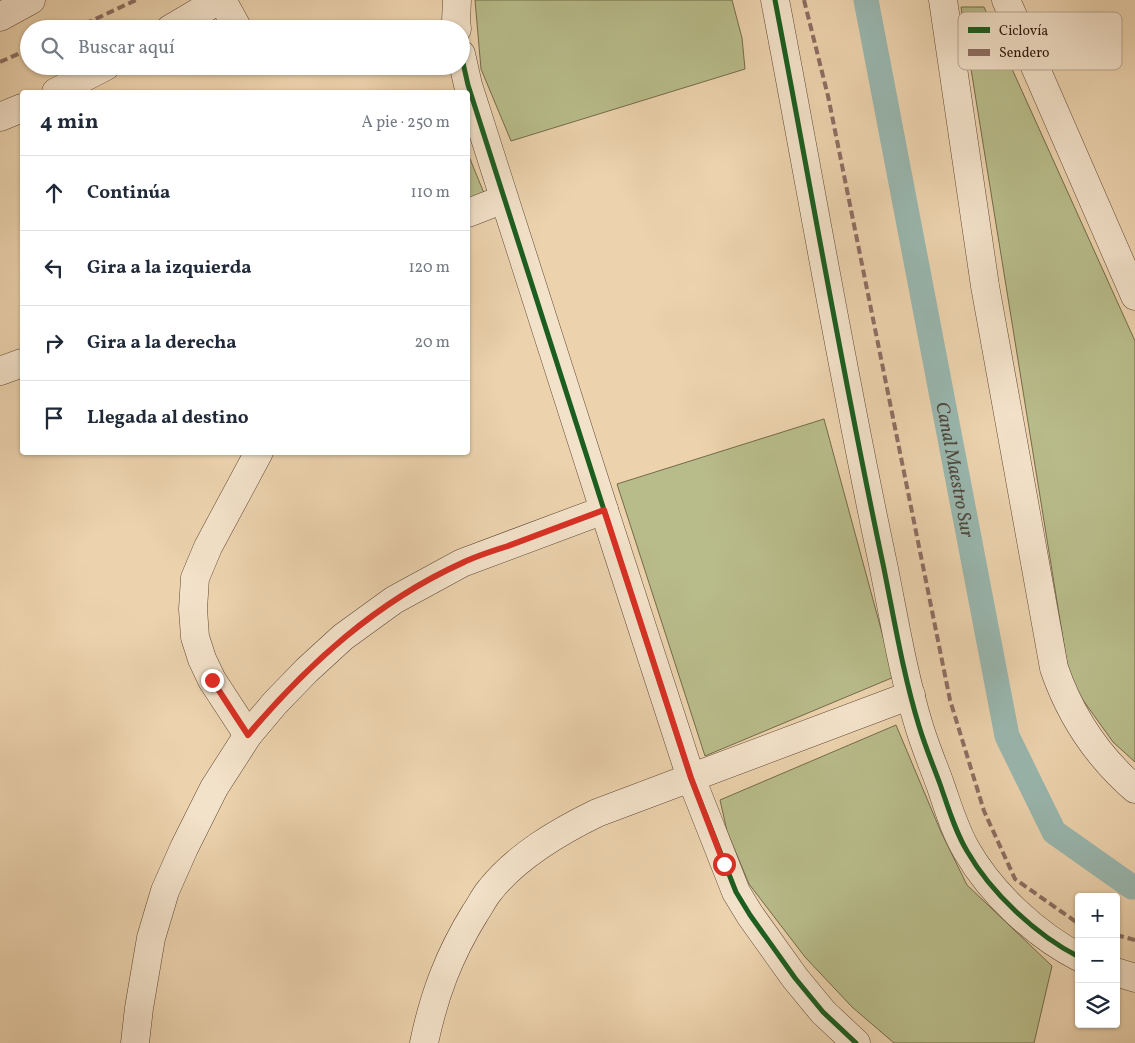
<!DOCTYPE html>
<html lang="es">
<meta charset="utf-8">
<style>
:root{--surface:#fff;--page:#f6f6f7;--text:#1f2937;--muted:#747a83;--line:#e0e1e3}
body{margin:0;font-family:Vollkorn,serif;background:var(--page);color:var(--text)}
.controls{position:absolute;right:15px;bottom:15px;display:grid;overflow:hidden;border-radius:5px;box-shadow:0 1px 4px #0004}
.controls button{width:45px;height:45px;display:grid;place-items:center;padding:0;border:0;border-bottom:1px solid var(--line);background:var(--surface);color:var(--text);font:25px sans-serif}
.stop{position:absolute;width:15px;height:15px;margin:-11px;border:4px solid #d93025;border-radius:50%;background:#fff}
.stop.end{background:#d93025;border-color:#fff;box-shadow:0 1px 5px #0008}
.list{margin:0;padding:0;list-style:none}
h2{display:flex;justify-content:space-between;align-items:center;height:65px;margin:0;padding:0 20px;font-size:21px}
h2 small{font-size:16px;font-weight:400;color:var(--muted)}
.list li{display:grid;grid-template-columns:32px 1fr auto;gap:15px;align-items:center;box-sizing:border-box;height:75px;padding:0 20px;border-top:1px solid var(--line)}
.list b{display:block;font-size:19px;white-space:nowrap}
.list em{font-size:16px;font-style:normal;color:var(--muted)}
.icon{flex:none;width:28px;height:28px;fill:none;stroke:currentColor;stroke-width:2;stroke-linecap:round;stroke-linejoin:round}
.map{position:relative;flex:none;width:1135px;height:1043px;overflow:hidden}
.search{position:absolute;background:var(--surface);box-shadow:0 1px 4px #0004;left:20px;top:20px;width:450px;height:55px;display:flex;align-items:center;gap:12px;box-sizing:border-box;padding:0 18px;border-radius:28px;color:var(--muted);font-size:19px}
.panel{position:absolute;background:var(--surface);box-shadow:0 1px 4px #0004;left:20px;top:90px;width:450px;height:365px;border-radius:5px}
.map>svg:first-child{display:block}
.green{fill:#b8bc8a;stroke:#746a4b}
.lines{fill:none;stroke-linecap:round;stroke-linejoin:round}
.canal{stroke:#99b7af;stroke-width:25}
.minor-casing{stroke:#5f4734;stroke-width:29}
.minor{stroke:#f3e2ca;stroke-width:28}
.quiet{stroke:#8d6e63;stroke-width:4;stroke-dasharray:8 4;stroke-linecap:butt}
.cycleway-casing{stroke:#f3e2ca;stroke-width:8}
.cycleway{stroke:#1b5e20;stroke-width:5}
.route{stroke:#d93025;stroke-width:6}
.labels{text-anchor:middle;stroke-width:5;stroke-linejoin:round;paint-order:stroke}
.water-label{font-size:19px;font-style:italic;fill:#50483d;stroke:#f3e2ca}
.key{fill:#f3e2ca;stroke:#b8a591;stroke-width:1}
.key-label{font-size:14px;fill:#30180c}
</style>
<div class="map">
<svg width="1135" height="1043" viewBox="0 0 1135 1043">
<rect width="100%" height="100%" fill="#ecd3ae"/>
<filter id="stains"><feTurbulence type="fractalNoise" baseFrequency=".004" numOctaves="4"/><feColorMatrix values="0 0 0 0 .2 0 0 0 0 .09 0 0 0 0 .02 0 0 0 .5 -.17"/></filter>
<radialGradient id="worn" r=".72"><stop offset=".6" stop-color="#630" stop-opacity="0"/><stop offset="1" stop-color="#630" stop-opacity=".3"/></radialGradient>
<g class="green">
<path d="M475,0H732L742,38L745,69L511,141L481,69Z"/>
<path d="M961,7H984L1135,341V762L1113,742L1070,682Z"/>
<path d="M468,154L486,198L468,204Z"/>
<path d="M824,419L894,677L705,756L617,484Z"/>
<path d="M896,725L941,832L967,885L1052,966L1034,1043H894L852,1007L805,957L749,884L727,831L720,800Z"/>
</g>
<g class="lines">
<path class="canal" id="s1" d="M866,0L1007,736L1054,832L1132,887H1135"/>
<defs>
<g id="minor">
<path d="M222,0L238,29"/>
<path d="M775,0C811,188 843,377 883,564C894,618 903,674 919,726C925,746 933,765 940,784C948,807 955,831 967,851C991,893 1036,935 1079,957"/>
<path d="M943,0L985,286L1054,668C1070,715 1097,756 1135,789"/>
<path d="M1006,0L1135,296"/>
<path d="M0,17L31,0"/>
<path d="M170,29L219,0"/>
<path d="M457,29L456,21L457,0"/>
<path d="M461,54L468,85L604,510L691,778L736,892L750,915L795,978L823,1012L856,1043"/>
<path d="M56,92L106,66"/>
<path d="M0,117L22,108"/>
<path d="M468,213L504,199"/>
<path d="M0,371L22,363"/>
<path d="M248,735L212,680L202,659L195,637L193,609L195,578L208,547L259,452"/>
<path d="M1116,972L1135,978"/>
<path d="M135,1043L139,1008L151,938L165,891L184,848L214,788L248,735L275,703L307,670L343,637L394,600L462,563L604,510"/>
<path d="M424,1043C434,995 449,955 475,913C480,906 484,897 490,890C517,856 558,832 597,813L911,695"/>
</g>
</defs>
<use href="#minor" class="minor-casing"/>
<use href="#minor" class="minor"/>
<g class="quiet">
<path d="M804,0L828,96L950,700L984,811L1015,879L1079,924"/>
<path d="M74,29L136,0"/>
<path d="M0,62L29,49"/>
<path d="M1116,935L1135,940"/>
</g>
<defs>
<g id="cycleway">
<path d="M775,0C811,188 843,377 883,564C894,618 903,674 919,726C925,746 933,765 940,784C948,807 955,831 967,851C991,893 1036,935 1079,957"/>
<path d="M461,54L468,85L604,510L691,778L736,892L750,915L795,978L823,1012L856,1043"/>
</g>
</defs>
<use href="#cycleway" class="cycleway-casing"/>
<use href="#cycleway" class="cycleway"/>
</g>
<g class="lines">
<path class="route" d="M212,680L248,735C308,664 376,602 462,563C476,556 492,551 508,546C540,534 572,522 604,510L691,778L724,864"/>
</g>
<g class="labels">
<g class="water-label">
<text dy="7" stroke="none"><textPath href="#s1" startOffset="478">Canal Maestro Sur</textPath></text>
</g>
</g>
<rect x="958" y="12" width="164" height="58" rx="8" class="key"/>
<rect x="968" y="27" width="22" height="6" fill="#1b5e20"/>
<rect x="968" y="49" width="22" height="7" fill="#8d6e63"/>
<g class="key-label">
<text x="999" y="35">Ciclovía</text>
<text x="999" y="57">Sendero</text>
</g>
<rect width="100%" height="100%" filter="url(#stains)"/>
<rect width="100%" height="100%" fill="url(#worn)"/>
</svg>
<div class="controls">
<button>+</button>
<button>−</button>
<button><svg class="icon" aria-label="layers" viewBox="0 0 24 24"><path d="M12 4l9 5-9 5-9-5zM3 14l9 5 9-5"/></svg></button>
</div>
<div class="stop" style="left:724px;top:864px"></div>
<div class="stop end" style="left:212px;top:680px"></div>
<div class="search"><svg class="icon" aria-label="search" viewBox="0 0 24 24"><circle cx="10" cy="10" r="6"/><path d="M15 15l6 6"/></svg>Buscar aquí</div>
<section class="panel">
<h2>4 min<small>A pie · 250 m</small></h2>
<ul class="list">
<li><svg class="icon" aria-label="ahead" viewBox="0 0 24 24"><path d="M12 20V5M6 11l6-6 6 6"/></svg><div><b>Continúa</b></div><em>110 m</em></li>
<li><svg class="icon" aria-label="left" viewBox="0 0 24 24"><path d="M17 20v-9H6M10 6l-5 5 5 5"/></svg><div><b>Gira a la izquierda</b></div><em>120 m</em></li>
<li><svg class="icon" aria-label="right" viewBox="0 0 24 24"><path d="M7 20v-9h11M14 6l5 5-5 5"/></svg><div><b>Gira a la derecha</b></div><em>20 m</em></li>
<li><svg class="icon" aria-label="arrive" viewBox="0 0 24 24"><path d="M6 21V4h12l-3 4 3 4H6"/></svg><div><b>Llegada al destino</b></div></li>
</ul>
</section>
</div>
